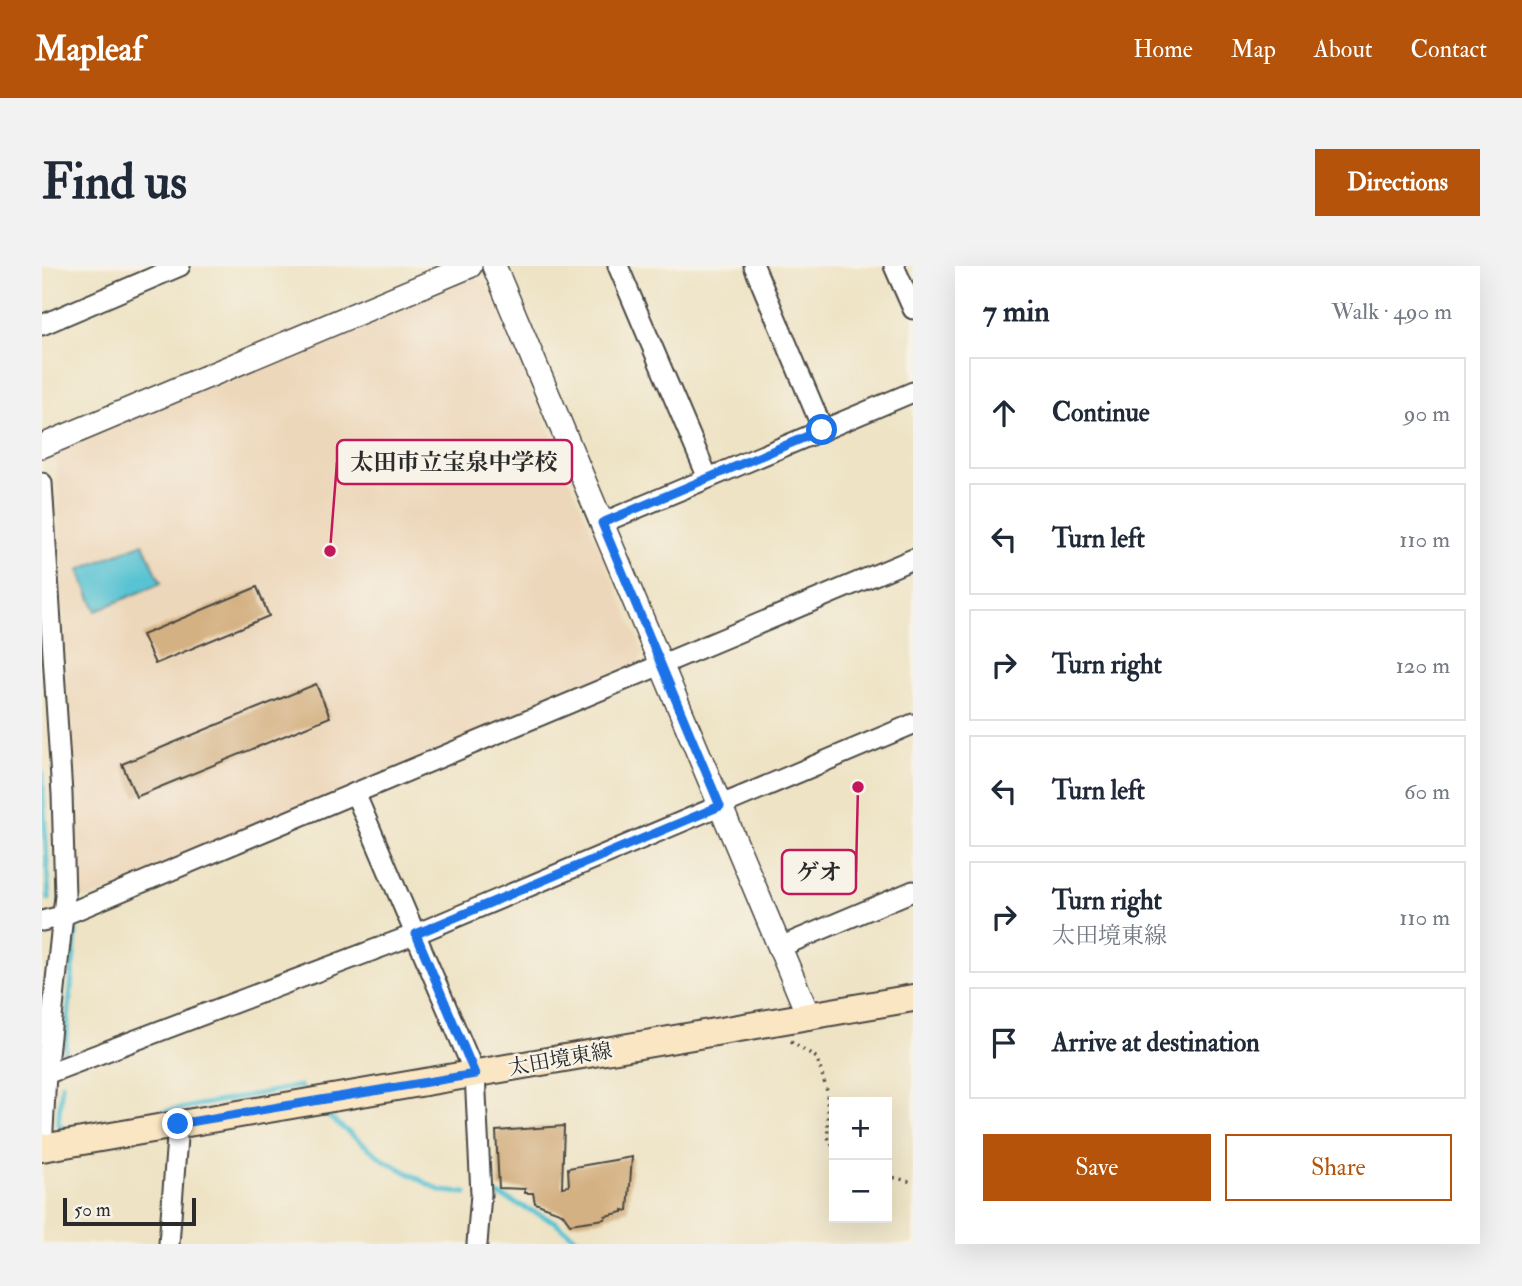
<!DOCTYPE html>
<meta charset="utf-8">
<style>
:root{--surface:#fff;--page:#f2f2f3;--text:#1f2937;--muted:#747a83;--line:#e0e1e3;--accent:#b45309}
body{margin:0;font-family:"IM FELL Double Pica","Noto Serif JP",serif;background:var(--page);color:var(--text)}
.controls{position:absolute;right:21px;bottom:21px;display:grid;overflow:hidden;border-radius:0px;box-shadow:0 7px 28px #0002}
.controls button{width:63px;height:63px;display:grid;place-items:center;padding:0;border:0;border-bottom:2px solid var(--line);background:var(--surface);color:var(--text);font:35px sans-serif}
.scale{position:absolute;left:21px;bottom:18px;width:133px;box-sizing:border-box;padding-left:7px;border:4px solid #2b2b2b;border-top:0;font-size:19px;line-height:24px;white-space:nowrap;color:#2b2b2b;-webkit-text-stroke:5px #f7f3e8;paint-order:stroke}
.stop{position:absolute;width:21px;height:21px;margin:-16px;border:5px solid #1a73e8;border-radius:50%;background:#fff}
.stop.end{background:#1a73e8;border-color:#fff;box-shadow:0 2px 7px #0008}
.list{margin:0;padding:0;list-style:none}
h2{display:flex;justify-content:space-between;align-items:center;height:91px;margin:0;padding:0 28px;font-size:30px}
h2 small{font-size:23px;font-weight:400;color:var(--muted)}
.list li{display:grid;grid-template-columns:46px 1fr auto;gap:21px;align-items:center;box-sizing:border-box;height:112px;margin:0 14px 14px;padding:0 14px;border:2px solid var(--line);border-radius:0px}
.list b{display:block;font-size:26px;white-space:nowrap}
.list p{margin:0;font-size:23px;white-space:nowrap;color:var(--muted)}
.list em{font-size:23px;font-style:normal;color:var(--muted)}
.actions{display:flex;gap:14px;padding:21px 28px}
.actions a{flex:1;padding:16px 0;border:2px solid var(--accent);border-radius:0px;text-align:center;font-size:24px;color:var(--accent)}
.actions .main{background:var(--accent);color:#fff}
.icon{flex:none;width:38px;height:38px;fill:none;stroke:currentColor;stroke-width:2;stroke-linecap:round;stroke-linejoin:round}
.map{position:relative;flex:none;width:871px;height:978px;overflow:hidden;border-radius:0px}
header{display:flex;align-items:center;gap:42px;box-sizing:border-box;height:98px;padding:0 35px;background:var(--accent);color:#fff}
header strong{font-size:33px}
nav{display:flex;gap:38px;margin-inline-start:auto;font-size:24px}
.intro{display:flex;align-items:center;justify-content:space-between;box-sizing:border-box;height:168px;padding:0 42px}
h1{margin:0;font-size:49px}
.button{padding:18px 32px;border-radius:0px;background:var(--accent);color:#fff;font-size:24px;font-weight:700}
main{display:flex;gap:42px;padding:0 42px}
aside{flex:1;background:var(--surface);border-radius:0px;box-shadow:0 7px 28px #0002}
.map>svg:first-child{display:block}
.built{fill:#edd7ba}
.water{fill:#58c3d3;stroke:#42777f;stroke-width:2}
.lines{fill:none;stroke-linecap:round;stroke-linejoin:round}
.stream{stroke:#58c3d3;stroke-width:5}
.building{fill:#d4b182}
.minor-casing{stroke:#484742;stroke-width:23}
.tertiary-casing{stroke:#484742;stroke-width:26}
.secondary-casing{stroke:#484742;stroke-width:30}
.path{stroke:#484742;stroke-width:3.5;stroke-dasharray:2 5;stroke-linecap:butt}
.minor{stroke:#fff;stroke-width:19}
.tertiary{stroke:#fff;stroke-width:23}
.secondary{stroke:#fbe6c4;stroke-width:26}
.route{stroke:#1a73e8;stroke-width:9}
.labels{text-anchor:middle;stroke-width:5;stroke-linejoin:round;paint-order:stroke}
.street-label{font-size:21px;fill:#2b2b2b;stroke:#f7f3e8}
.leader{fill:none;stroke:#c2185b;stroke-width:2.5}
.callout-dot{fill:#c2185b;stroke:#f7f3e8;stroke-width:2.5}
.callout{fill:#f7f3e8;stroke:#c2185b;stroke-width:2.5}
.callout-label{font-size:23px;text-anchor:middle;font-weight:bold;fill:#2b2b2b}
</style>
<header>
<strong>Mapleaf</strong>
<nav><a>Home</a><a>Map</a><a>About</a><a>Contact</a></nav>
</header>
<div class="intro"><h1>Find us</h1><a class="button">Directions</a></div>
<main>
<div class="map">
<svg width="871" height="978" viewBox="0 0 871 978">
<rect width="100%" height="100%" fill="#f7f3e8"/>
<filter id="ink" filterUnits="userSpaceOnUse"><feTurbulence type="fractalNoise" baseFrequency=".0143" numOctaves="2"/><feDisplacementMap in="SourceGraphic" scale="14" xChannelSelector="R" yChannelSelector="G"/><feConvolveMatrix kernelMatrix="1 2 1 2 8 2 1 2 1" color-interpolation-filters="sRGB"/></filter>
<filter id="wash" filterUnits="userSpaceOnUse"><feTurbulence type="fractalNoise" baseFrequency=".00686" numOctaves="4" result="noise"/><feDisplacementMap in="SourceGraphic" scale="28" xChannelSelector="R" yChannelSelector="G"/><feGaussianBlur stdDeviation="1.57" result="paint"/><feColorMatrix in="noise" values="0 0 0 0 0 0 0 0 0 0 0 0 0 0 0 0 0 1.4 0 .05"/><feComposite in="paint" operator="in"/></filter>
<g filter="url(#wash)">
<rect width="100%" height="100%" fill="#eee3c5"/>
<path class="built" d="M432,12L444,17L601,385L597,398L45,633L32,626L14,184Z"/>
<path class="water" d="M101,277L119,317L54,345L37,304Z"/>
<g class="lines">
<g class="stream">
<path d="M0,506L7,633"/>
<path d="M23,786L34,666"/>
<path d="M20,818L16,858L24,864L258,820L259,822"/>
<path d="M284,849L342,894L399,925L424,927"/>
<path d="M453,929L459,930L513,956L542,978"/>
</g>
</g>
<g id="blocks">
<g class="building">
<path d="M215,321L227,350L113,398L100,369Z"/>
<path d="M274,418L288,451L94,531L80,498Z"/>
<path d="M522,860L520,921L527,920L526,902L590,891L586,945L581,944V946L563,950V953L528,958L520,947L493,937L491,927H483V923L457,922L454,865Z"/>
</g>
</g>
</g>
<g filter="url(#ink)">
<use href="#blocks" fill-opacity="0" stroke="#484742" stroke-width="2"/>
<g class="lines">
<defs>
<g id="minor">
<path d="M576,0L666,212"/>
<path d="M712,0L781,164"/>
<path d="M852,0L871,43"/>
<path d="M0,59L138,0"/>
<path d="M0,217L20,528L23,630L4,808L0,882"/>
<path d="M560,257L871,126"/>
<path d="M313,527L433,808L439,928L435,978"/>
<path d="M0,655L20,650L871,293"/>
<path d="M738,681L871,625"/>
<path d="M4,808L374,668L871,458"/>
<path d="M127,978L136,858"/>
</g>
<g id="tertiary">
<path d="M452,0L767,751"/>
<path d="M0,180L428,0"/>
</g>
<path id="secondary" d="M0,882L871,732"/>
</defs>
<use href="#minor" class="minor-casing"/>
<use href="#tertiary" class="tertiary-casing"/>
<use href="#secondary" class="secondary-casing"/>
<g class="path">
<path d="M749,775L775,792L785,825L786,871L792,883"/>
<path d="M845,910L871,916"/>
</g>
<use href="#minor" class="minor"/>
<use href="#tertiary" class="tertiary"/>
<use href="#secondary" class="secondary"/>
</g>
</g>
<g class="lines" filter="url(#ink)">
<path class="route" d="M136,858L433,808L374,668L678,540L560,257L780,164"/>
</g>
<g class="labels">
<g class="street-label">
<text transform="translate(518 793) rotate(-10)" y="7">太田境東線</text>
</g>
</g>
<path class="leader" d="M288 285L295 196M816 521L814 606"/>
<g class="callout-dot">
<circle cx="288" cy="285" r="7"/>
<circle cx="816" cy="521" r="7"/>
</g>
<g class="callout">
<rect x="295" y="174" width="235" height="44" rx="7"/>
<rect x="740" y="584" width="74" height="44" rx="7"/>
</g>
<g class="callout-label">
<text x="412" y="204">太田市立宝泉中学校</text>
<text x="777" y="614">ゲオ</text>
</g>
</svg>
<div class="controls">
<button>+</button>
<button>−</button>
</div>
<div class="scale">50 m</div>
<div class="stop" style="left:780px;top:164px"></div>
<div class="stop end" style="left:136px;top:858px"></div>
</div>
<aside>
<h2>7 min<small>Walk · 490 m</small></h2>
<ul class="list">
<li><svg class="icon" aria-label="ahead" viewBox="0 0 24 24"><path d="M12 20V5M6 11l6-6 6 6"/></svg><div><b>Continue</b></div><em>90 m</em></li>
<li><svg class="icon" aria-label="left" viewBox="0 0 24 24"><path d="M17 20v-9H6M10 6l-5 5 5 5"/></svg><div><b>Turn left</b></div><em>110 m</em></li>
<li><svg class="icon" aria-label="right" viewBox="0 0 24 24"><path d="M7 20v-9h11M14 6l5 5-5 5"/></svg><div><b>Turn right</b></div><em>120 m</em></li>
<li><svg class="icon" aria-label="left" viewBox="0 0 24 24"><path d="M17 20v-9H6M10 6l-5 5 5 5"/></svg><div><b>Turn left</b></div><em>60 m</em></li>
<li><svg class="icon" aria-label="right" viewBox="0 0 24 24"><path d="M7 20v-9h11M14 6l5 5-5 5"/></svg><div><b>Turn right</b><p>太田境東線</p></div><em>110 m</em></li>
<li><svg class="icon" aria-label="arrive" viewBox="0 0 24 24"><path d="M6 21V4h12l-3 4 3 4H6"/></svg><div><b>Arrive at destination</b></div></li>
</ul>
<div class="actions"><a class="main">Save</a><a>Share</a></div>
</aside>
</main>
